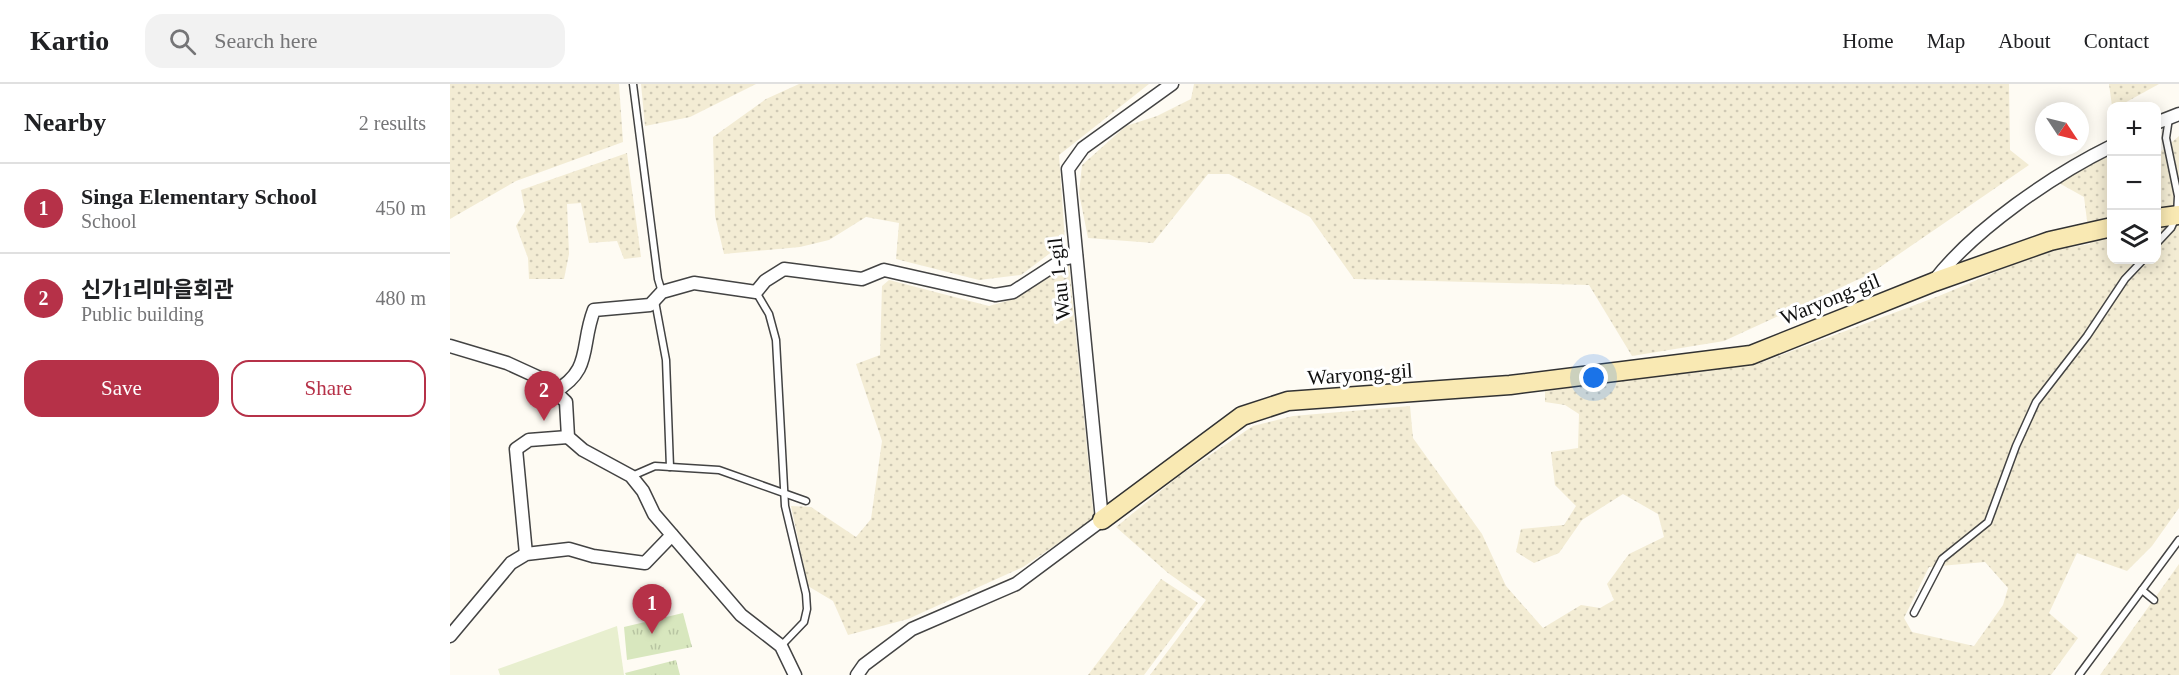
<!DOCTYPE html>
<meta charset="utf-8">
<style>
:root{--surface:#fff;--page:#f2f2f2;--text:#202124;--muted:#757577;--line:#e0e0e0;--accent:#b63148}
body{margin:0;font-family:"Times New Roman","Noto Sans KR",serif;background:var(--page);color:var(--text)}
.controls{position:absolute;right:18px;top:18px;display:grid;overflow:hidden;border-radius:12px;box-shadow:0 3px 15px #0003}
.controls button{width:54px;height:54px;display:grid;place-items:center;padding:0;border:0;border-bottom:2px solid var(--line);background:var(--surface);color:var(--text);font:30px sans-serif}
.compass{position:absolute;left:1585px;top:18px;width:54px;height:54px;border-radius:50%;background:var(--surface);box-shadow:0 3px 15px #0003;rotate:125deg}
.you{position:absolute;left:1144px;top:294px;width:21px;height:21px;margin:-15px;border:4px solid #fff;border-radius:50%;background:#1a73e8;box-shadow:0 0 0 9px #1a73e833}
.badge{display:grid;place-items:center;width:39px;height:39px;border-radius:50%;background:var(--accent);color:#fff;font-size:20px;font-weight:700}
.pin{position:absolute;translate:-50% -50px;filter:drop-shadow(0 2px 3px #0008)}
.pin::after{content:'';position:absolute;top:32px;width:21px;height:18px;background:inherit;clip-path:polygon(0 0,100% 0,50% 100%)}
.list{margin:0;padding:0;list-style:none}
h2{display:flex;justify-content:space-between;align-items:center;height:78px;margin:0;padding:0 24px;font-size:26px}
h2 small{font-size:20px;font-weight:400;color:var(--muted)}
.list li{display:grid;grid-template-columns:39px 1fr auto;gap:18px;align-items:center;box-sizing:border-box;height:90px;padding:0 24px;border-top:2px solid var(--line)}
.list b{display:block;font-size:22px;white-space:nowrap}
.list p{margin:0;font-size:20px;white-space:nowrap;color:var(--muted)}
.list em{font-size:20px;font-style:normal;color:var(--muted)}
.actions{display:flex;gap:12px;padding:18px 24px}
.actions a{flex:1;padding:14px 0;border:2px solid var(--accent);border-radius:18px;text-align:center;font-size:21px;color:var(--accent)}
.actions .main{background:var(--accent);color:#fff}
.icon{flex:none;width:33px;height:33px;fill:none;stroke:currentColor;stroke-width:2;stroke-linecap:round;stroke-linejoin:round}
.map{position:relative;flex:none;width:1729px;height:591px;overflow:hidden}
header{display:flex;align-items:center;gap:36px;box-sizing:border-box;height:84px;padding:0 30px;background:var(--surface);border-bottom:2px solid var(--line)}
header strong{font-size:28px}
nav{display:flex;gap:33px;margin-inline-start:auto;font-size:21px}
.search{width:420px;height:54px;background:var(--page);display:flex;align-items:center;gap:15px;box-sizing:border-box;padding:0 21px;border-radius:18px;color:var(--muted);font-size:22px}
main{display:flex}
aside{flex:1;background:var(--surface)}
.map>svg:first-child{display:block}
.farmland{fill:url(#farmland-dots);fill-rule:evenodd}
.grass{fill:url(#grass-tufts)}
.pitch{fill:#e8efcf}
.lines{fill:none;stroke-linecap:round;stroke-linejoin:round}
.lane-casing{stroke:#434343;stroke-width:9}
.street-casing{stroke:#434343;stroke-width:15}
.secondary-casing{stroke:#323232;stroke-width:21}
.lane{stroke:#fff;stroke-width:6}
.street{stroke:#fff;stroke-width:12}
.secondary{stroke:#f9e9b3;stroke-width:18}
.labels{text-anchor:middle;stroke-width:6;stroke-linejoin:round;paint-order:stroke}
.street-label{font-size:21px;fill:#101010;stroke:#fff}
</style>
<header>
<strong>Kartio</strong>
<div class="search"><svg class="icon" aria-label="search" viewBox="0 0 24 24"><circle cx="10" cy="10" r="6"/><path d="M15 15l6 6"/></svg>Search here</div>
<nav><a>Home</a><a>Map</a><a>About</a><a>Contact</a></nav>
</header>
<main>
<aside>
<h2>Nearby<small>2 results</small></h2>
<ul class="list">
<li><span class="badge">1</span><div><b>Singa Elementary School</b><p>School</p></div><em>450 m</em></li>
<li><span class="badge">2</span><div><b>신가1리마을회관</b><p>Public building</p></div><em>480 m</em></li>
</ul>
<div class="actions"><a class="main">Save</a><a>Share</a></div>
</aside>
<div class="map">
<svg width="1729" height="591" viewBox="0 0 1729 591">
<defs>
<pattern id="farmland-dots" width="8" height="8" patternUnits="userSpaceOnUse" patternTransform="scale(1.5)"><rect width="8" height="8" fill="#f3ecd4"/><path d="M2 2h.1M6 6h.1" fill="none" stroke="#cfc9b5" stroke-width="1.8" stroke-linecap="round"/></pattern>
<pattern id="grass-tufts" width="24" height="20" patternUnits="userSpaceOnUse" patternTransform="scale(1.5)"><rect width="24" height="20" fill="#d8e7be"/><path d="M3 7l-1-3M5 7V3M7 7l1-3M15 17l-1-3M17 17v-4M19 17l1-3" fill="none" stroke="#b8c5a2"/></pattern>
</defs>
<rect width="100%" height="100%" fill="#fefbf3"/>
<g class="farmland">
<path d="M0,0H169L173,58L66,97L0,135Z"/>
<path d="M191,0H306L240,33L195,42Z"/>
<path d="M349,0H699L609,71L615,158L571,191L529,196L446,175L449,139L416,133L379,156L350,163L274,170L265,132L263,53L316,15Z"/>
<path d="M744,0H1559L1560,66L1579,81L1420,190L1274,257L1182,272L1139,201L904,195L860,133L779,90H758L703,159L638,154L629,109L632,81L676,42L707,32L741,15Z"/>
<path d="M1659,0H1709L1669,22H1662Z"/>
<path d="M1729,52V424L1702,462L1677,487L1627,469L1599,529L1628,554L1601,591H700L756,516L718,489L666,443L729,392L803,342L843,332L960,322L963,354L1032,450L1056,502L1093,544L1131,521L1150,524L1164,516L1157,500L1179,470L1214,453L1208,430L1173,410L1132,436L1109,469L1084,479L1066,468L1071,445L1114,441L1126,422L1105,401L1101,368L1128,364L1129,330L1115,321L1095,318V307L1310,279L1489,212L1593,168L1640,160L1634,113L1609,99L1661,67L1662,176H1706L1707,68L1708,70ZM1535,478L1558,504L1553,521L1524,562L1462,548L1454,534L1479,483Z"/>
<path d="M177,69L191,173L174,175L167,157L139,159L131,119L117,120L119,170L114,195H79L78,174L66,142L75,127L71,106Z"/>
<path d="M619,181L644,435L573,483L458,535L398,551L383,517L358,502L341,422L361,423L406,453L421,435L432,357L406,280L430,271L432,202L439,196L539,222L564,215Z"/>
<path d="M1729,480V591H1650Z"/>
<path d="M711,495L748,519L694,591H638Z"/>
</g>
<g class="grass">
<path d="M233,529L242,563L177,576L174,543Z"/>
<path d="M226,576L230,591H176L175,589Z"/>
</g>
<path class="pitch" d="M167,542L174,591H50L48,585Z"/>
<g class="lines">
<defs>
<g id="lane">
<path d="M183,0L208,195L212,208"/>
<path d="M1706,160L1721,144L1727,131L1728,112L1716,54L1719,34"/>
<path d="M306,208L319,230L326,256L335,422L356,510L357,525L354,538L331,562"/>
<path d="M205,217L216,276L220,383"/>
<path d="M182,392L205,382L269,386L356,417"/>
<path d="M1692,506L1704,516"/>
<path d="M1464,529L1492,475L1538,438L1566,362L1586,318L1637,252L1675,195L1693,176"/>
<path d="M1629,591L1729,456"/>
</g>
<g id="street">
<path d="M1706,39L1729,30"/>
<path d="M1484,197C1524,145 1603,91 1662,62"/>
<path d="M0,262L57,279L92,295L116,318L118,353L133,366L181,392L193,407L204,430L291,531L331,562L345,591"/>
<path d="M104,308C143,286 130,262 144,226L200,221L212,208L244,199L306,208L315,197L334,185L412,195L434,186L545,211L563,208L614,175L626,172"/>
<path d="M76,470L66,365L79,356L118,353"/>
<path d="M0,552L61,479L76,470L119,465L143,472L195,479L222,451"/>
<path d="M407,591L414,581L462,545L566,500L652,436L618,85L633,64L722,0"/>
</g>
<g id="secondary">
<path d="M1706,134L1729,131"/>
<path d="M652,436L792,332L838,317L1060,301L1301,271L1484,198L1600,157L1662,143"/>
</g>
</defs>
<use href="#lane" class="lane-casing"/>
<use href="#street" class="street-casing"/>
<use href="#secondary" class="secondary-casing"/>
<use href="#lane" class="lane"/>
<use href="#street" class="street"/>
<use href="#secondary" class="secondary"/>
</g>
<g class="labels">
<g class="street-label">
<text transform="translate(609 195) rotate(-96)" y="7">Wau 1-gil</text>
<text transform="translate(1380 215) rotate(-22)" y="7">Waryong-gil</text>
<text transform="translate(910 290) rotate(-4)" y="7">Waryong-gil</text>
</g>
</g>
</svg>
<div class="controls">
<button>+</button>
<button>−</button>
<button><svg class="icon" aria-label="layers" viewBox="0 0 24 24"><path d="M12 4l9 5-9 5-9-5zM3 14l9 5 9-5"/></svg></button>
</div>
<svg class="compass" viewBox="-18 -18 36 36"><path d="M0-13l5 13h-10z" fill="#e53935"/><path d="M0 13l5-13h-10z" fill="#757577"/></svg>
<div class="you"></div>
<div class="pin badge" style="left:202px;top:550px">1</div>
<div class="pin badge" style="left:94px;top:337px">2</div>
</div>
</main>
